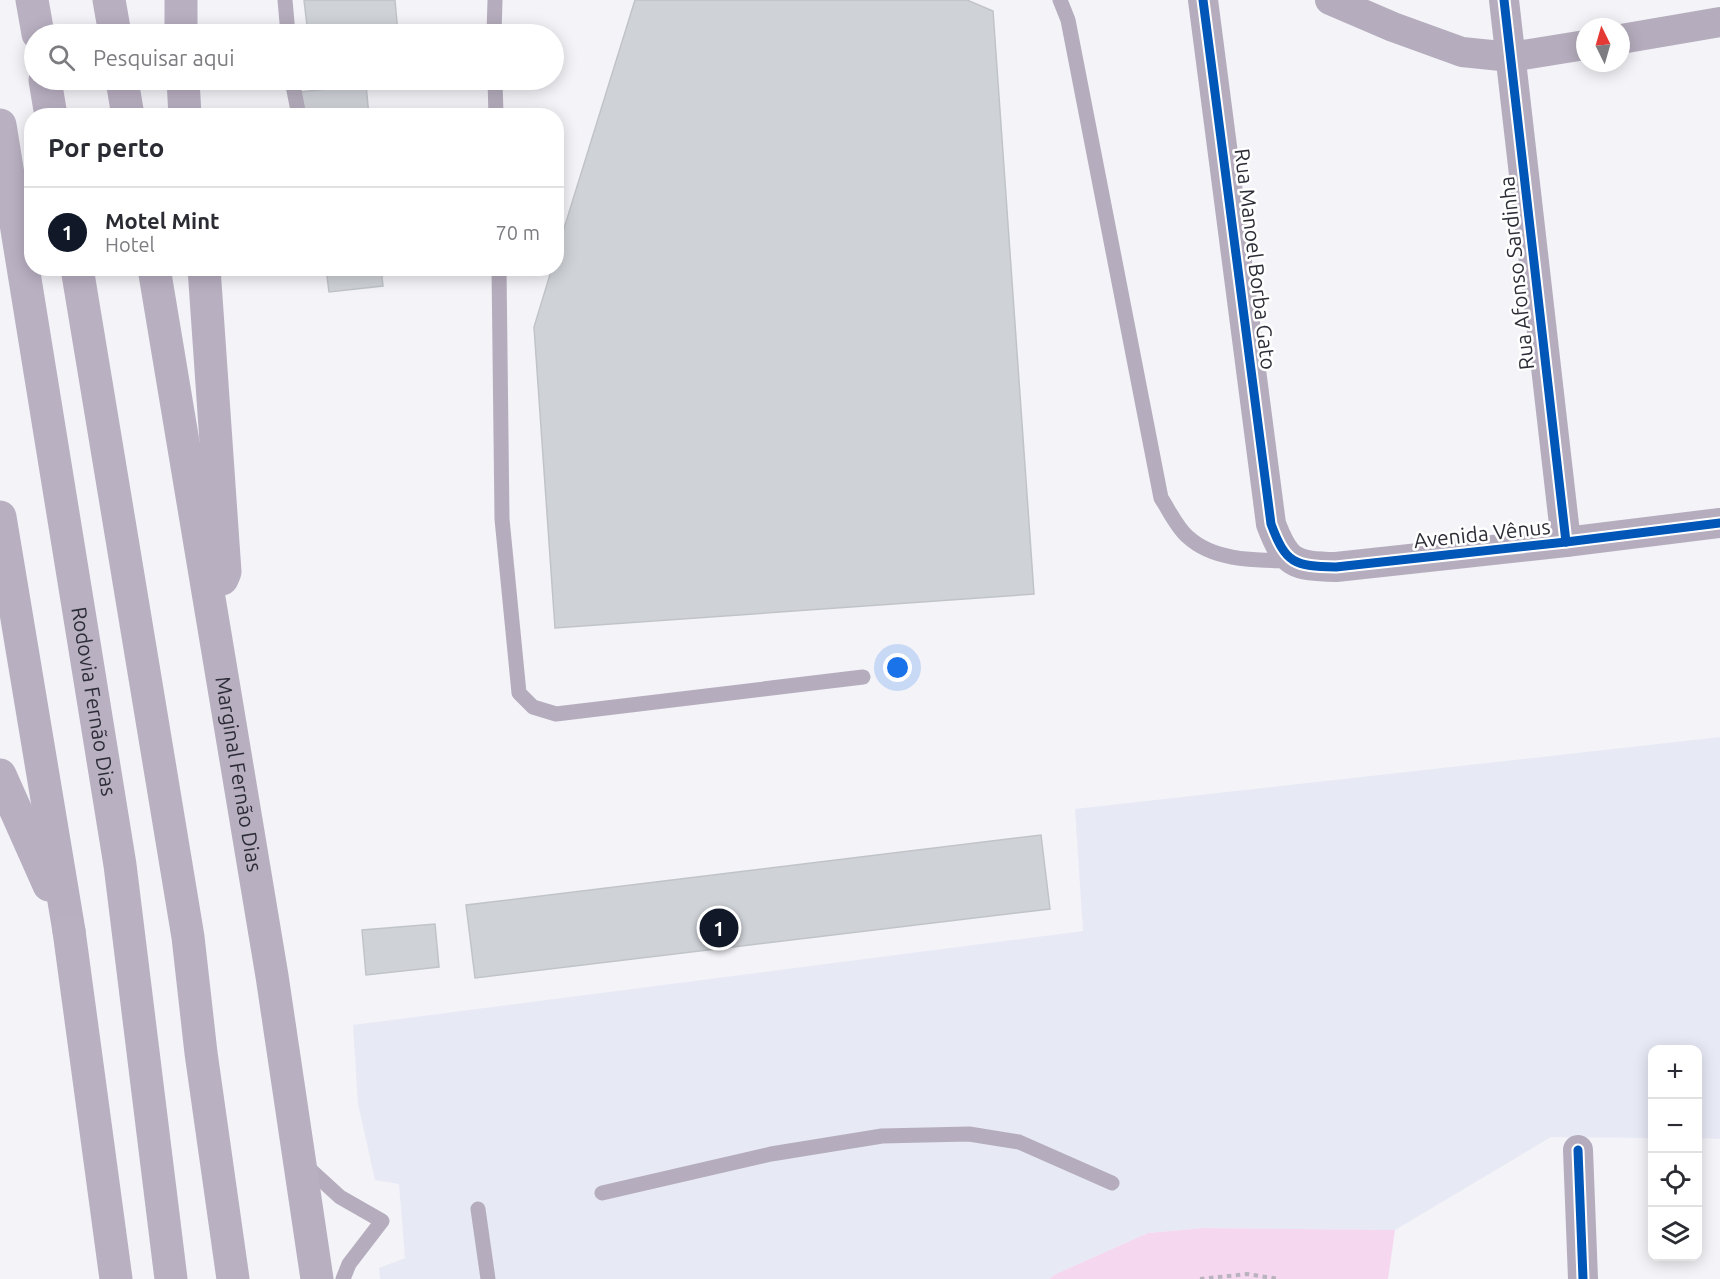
<!DOCTYPE html>
<html lang="pt">
<meta charset="utf-8">
<style>
:root{--surface:#fff;--page:#f2f2f3;--text:#2b2b33;--muted:#7c7c81;--line:#e1e1e2;--accent:#111827}
body{margin:0;font-family:Ubuntu,sans-serif;background:var(--page);color:var(--text)}
.controls{position:absolute;right:18px;bottom:18px;display:grid;overflow:hidden;border-radius:12px;box-shadow:0 3px 15px #0003}
.controls button{width:54px;height:54px;display:grid;place-items:center;padding:0;border:0;border-bottom:2px solid var(--line);background:var(--surface);color:var(--text);font:30px sans-serif}
.compass{position:absolute;left:1576px;top:18px;width:54px;height:54px;border-radius:50%;background:var(--surface);box-shadow:0 3px 15px #0003;rotate:355deg}
.you{position:absolute;left:898px;top:668px;width:21px;height:21px;margin:-15px;border:4px solid #fff;border-radius:50%;background:#1a73e8;box-shadow:0 0 0 9px #1a73e833}
.badge{display:grid;place-items:center;width:39px;height:39px;border-radius:50%;background:var(--accent);color:#fff;font-size:20px;font-weight:700}
.pin{position:absolute;translate:-50% -50%;border:3px solid #fff;box-shadow:0 2px 6px #0006}
.list{margin:0;padding:0;list-style:none}
h2{display:flex;justify-content:space-between;align-items:center;height:78px;margin:0;padding:0 24px;font-size:26px}
h2 small{font-size:20px;font-weight:400;color:var(--muted)}
.list li{display:grid;grid-template-columns:39px 1fr auto;gap:18px;align-items:center;box-sizing:border-box;height:90px;padding:0 24px;border-top:2px solid var(--line)}
.list b{display:block;font-size:22px;white-space:nowrap}
.list p{margin:0;font-size:20px;white-space:nowrap;color:var(--muted)}
.list em{font-size:20px;font-style:normal;color:var(--muted)}
.icon{flex:none;width:33px;height:33px;fill:none;stroke:currentColor;stroke-width:2;stroke-linecap:round;stroke-linejoin:round}
.map{position:relative;flex:none;width:1720px;height:1279px;overflow:hidden}
.search{position:absolute;background:var(--surface);box-shadow:0 3px 15px #0003;left:24px;top:24px;width:540px;height:66px;display:flex;align-items:center;gap:15px;box-sizing:border-box;padding:0 21px;border-radius:33px;color:var(--muted);font-size:22px}
.panel{position:absolute;background:var(--surface);box-shadow:0 3px 15px #0003;left:24px;top:108px;width:540px;height:168px;border-radius:24px}
.map>svg:first-child{display:block}
.built{fill:#e7e9f5}
.green{fill:#f6d7f0}
.building{fill:#cfd3d8;stroke:#c0c4c9;stroke-width:1.5}
.lines{fill:none;stroke-linecap:round;stroke-linejoin:round}
.path{stroke:#b8b3be;stroke-width:4;stroke-dasharray:4.5 4.5;stroke-linecap:butt}
.service{stroke:#b5adbd;stroke-width:15}
.minor{stroke:#b5adbd;stroke-width:30}
.trunk{stroke:#b8afc1;stroke-width:33}
.motorway{stroke:#b9b0c2;stroke-width:33}
.cycleway-casing{stroke:#fff;stroke-width:13}
.cycleway{stroke:#0057b8;stroke-width:9}
.labels{text-anchor:middle;stroke-width:5;stroke-linejoin:round;paint-order:stroke}
.street-label{font-size:21px;fill:#2c2d36;stroke:#fff}
</style>
<div class="map">
<svg width="1720" height="1279" viewBox="0 0 1720 1279">
<rect width="100%" height="100%" fill="#f3f3f8"/>
<path class="built" d="M1720,737V1139L1698,1138V1050H1652V1138L1551,1137L1395,1230L1204,1228L1148,1233L1056,1274L1049,1279H380L379,1268L405,1258L399,1184L375,1180L358,1104L353,1025L1083,931L1075,809Z"/>
<path class="green" d="M1204,1228L1395,1230L1388,1279H1049L1056,1274L1148,1233Z"/>
<g class="building">
<path d="M304,0H395L398,34H308Z"/>
<path d="M635,0H967L993,11L1034,594L555,628L534,327L552,268H556V254Z"/>
<path d="M366,85L369,116H303L300,92Z"/>
<path d="M326,268H381L383,286L329,292Z"/>
<path d="M1041,835L1050,909L475,978L466,905Z"/>
<path d="M435,924L439,967L366,975L362,930Z"/>
</g>
<g class="lines">
<path class="path" d="M1200,1279L1247,1274L1279,1279"/>
<g class="service">
<path d="M285,0L288,34"/>
<path d="M1060,0L1068,20L1161,498C1169,510 1177,528 1188,537C1215,562 1259,560 1293,561"/>
<path d="M494,34L495,0"/>
<path d="M292,80L299,116"/>
<path d="M495,80L496,116"/>
<path d="M499,268L502,519L519,693L533,707L556,714L863,677"/>
<path d="M305,1165L340,1197L382,1221L349,1264L343,1279"/>
<path d="M602,1193L771,1154L882,1136L969,1134L1019,1142L1112,1183"/>
<path d="M478,1209L488,1279"/>
</g>
<g class="minor">
<path d="M1203,0L1271,524C1286,564 1294,566 1336,567L1566,542L1720,523"/>
<path d="M1330,0L1393,27L1462,52L1511,57L1585,45"/>
<path d="M1504,0L1566,542"/>
<path d="M1621,39L1720,22"/>
<path d="M1578,1150L1583,1279"/>
</g>
<g class="trunk">
<path d="M109,0L115,34"/>
<path d="M181,0V34"/>
<path d="M122,80L128,116"/>
<path d="M183,80L185,116"/>
<path id="s1" d="M154,268L272,976L317,1279"/>
<path d="M204,268L225,572L222,579"/>
<path d="M0,517L69,931"/>
<path d="M0,775L49,885"/>
</g>
<g class="motorway">
<path d="M32,0L38,34"/>
<path d="M45,80L51,116"/>
<path id="s2" d="M0,125L120,865L171,1279"/>
<path d="M77,268L188,937L201,1053L233,1279"/>
<path d="M69,931L116,1279"/>
</g>
<defs>
<g id="cycleway">
<path d="M1203,0L1271,524C1286,564 1294,566 1336,567L1566,542L1720,523"/>
<path d="M1504,0L1566,542"/>
<path d="M1578,1150L1583,1279"/>
</g>
</defs>
<use href="#cycleway" class="cycleway-casing"/>
<use href="#cycleway" class="cycleway"/>
</g>
<g class="labels">
<g class="street-label">
<text transform="translate(1255 259) rotate(83)" y="7">Rua Manoel Borba Gato</text>
<text transform="translate(1517 273) rotate(-96)" y="7">Rua Afonso Sardinha</text>
<text transform="translate(1482 534) rotate(-6)" y="7">Avenida Vênus</text>
<text dy="7" stroke="none"><textPath href="#s2" startOffset="584">Rodovia Fernão Dias</textPath></text>
<text dy="7" stroke="none"><textPath href="#s1" startOffset="513">Marginal Fernão Dias</textPath></text>
</g>
</g>
</svg>
<div class="controls">
<button>+</button>
<button>−</button>
<button><svg class="icon" aria-label="locate" viewBox="0 0 24 24"><circle cx="12" cy="12" r="6"/><path d="M12 2v4M12 18v4M2 12h4M18 12h4"/></svg></button>
<button><svg class="icon" aria-label="layers" viewBox="0 0 24 24"><path d="M12 4l9 5-9 5-9-5zM3 14l9 5 9-5"/></svg></button>
</div>
<svg class="compass" viewBox="-18 -18 36 36"><path d="M0-13l5 13h-10z" fill="#e53935"/><path d="M0 13l5-13h-10z" fill="#7c7c81"/></svg>
<div class="you"></div>
<div class="pin badge" style="left:719px;top:928px">1</div>
<div class="search"><svg class="icon" aria-label="search" viewBox="0 0 24 24"><circle cx="10" cy="10" r="6"/><path d="M15 15l6 6"/></svg>Pesquisar aqui</div>
<section class="panel">
<h2>Por perto<small></small></h2>
<ul class="list">
<li><span class="badge">1</span><div><b>Motel Mint</b><p>Hotel</p></div><em>70 m</em></li>
</ul>
</section>
</div>
